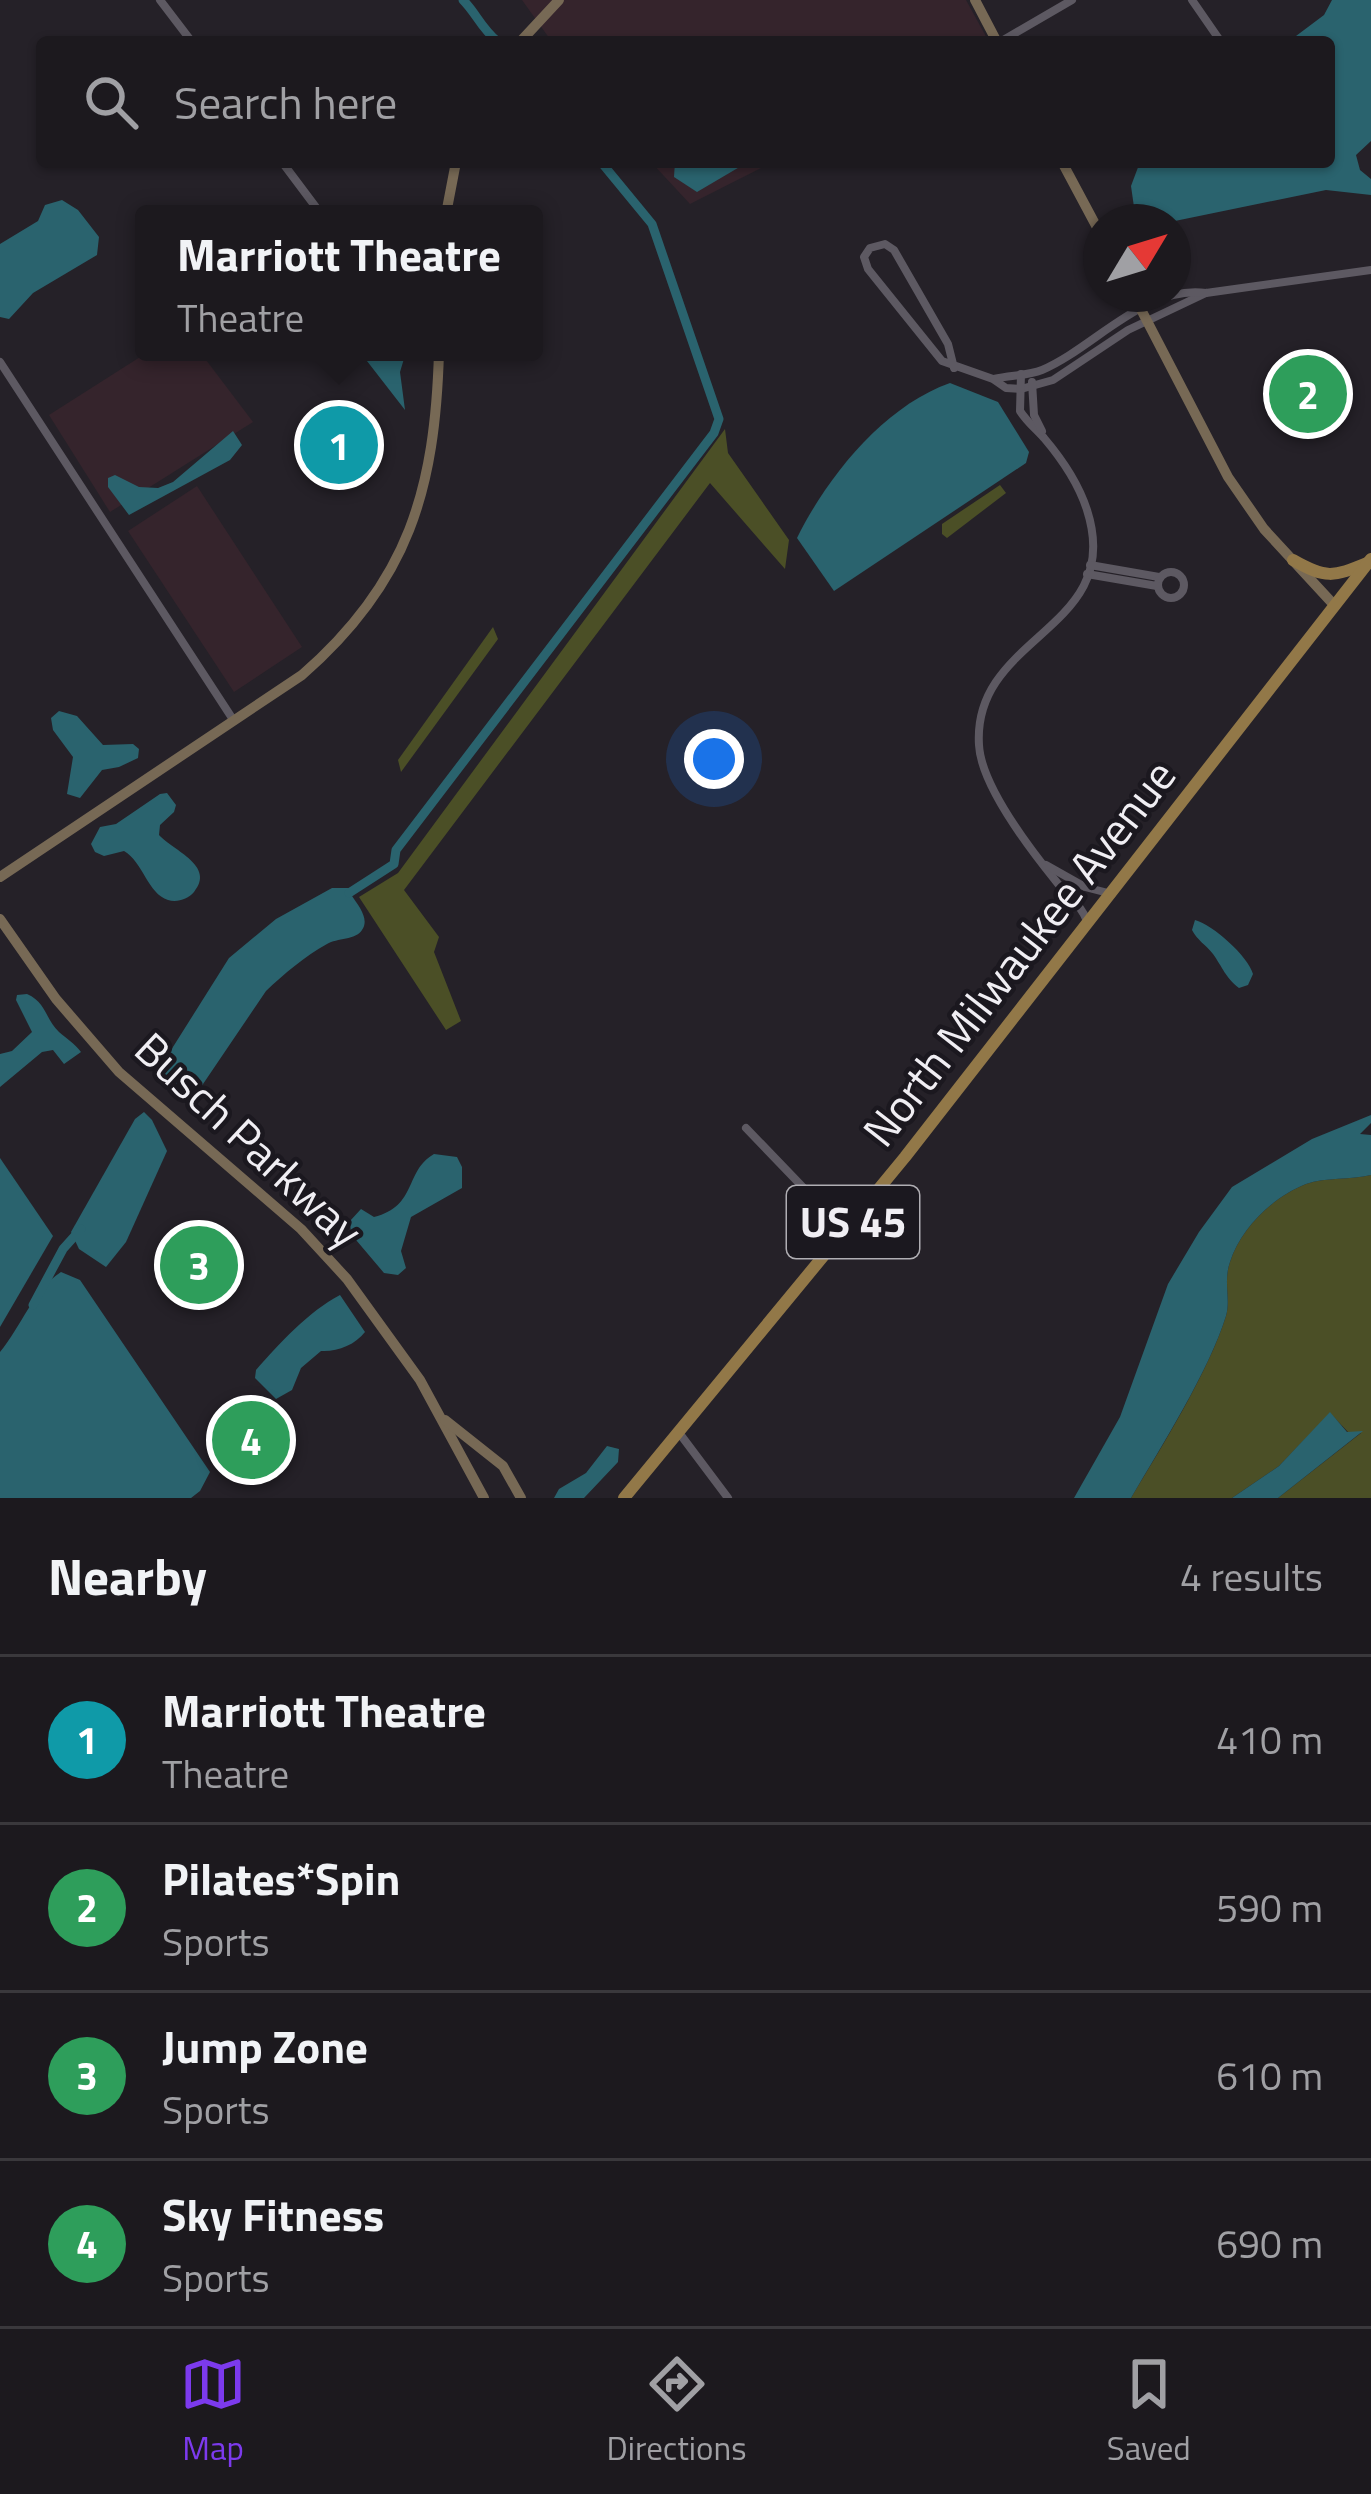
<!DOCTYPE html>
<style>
:root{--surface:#1c191e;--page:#29262b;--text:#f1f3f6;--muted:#a0a0a4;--line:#3a383c;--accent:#7c3aed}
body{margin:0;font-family:"Titillium Web",sans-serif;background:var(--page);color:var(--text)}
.compass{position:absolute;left:1083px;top:204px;width:108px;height:108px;border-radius:50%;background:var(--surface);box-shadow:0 3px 9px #0004;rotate:52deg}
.you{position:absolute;left:714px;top:759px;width:42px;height:42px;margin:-30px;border:9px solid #fff;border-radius:50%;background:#1a73e8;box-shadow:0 0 0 18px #1a73e833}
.badge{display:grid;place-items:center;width:78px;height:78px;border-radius:50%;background:var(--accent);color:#fff;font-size:39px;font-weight:700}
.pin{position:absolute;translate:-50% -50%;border:6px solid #fff;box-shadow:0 3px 12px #0006}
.popup{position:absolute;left:135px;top:205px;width:408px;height:156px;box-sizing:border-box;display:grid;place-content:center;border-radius:12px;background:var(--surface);filter:drop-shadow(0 3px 9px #0005);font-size:39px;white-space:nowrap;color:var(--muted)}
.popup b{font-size:45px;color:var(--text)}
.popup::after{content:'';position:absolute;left:50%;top:100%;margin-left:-24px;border:24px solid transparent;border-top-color:var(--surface)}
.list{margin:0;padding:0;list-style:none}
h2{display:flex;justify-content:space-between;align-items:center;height:156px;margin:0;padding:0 48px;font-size:51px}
h2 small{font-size:39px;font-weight:400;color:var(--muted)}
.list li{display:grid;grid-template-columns:78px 1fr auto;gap:36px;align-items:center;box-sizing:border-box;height:168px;padding:0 48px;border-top:3px solid var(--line)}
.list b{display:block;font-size:45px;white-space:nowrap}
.list p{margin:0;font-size:39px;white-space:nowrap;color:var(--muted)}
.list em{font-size:39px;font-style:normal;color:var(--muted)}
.icon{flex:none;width:66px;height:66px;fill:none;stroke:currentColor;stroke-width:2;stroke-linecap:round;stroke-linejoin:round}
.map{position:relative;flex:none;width:1371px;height:1498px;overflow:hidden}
.search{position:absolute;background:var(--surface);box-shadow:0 3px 9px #0004;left:36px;right:36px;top:36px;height:132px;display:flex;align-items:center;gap:30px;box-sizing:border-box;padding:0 42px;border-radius:12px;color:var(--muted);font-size:45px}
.sheet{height:828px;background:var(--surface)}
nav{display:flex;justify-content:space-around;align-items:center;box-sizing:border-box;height:168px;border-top:3px solid var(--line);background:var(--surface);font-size:33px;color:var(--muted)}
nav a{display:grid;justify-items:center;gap:6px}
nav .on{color:var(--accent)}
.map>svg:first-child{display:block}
.industrial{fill:#35242c}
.forest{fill:#4b4f26}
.water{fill:#2a636e}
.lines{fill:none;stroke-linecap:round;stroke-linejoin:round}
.canal{stroke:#2a636e;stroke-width:9}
.street{stroke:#5d5962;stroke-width:8}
.secondary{stroke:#776955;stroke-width:10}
.primary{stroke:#927848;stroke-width:12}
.labels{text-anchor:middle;stroke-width:9;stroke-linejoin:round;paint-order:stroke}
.shield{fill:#1b181f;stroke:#b0aeb3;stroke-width:3}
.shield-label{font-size:42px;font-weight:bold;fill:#f0eef3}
.street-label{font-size:45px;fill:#f0eef3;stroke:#1b181f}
</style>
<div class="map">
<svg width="1371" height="1498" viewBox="0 0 1371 1498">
<rect width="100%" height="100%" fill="#252128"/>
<g class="industrial">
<path d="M522,0H966L989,42H552Z"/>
<path d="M651,162H773L690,204Z"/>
<path d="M148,352H200L253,422L110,512L49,415Z"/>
<path d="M197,486L302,647L234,692L128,531Z"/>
</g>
<g class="forest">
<path d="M725,429L728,453L789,540L785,569L710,483L404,890L439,937L434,952L461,1021L446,1030L359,897L398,873Z"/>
<path d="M1000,485L1006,493L947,538L942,534V524Z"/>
<path d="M493,627L498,639L401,772L398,760Z"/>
<path d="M1371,1175V1498H1278L1361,1433L1348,1432L1330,1413L1279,1466L1232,1498H1131C1161,1448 1209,1371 1226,1316C1231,1299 1223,1282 1230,1262C1241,1228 1273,1197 1306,1184C1326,1177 1351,1180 1371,1175Z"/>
</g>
<g class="water">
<path d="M1332,0H1371V141L1356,155L1360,170L1371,179V195L1326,190L1170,222L1135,214L1131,186L1140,162H1329V42H1288L1324,15Z"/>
<path d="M675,162H748L697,192L674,177Z"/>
<path d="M62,200L78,210L99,237L97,255L33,293L9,319L0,317V244L38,221L45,205Z"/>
<path d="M360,352H406L400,372L405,410Z"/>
<path d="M950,383L998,402L1029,452L1026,463L834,591L797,538C827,477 884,406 950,383Z"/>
<path d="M233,431L242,445L230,460L129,515L108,487V478L115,475L139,487L158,488L173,482Z"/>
<path d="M59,711L77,716L103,745L133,744L139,749L138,758L119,767L102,770L80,798L67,794L73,757L53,730L51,718Z"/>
<path d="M167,793L176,805L174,812L160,825L159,835C174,851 216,866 194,892C188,899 177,903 168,900C148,894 143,862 124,851L104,856L95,852L91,844L100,827L116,824L160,794Z"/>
<path d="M332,888H356L352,896C358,905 370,919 362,930C356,940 337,938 327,944C305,956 284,974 266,991L201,1087L188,1096L175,1097L163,1086L161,1066L229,958L276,919Z"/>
<path d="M1195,920C1213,925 1248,956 1253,974L1248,985L1239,988C1225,977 1223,968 1213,954C1206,945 1197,940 1192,930Z"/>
<path d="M27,994C47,1003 45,1019 59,1032C67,1039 74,1043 81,1052L64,1064L53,1050L42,1052L0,1087V1054L12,1051L32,1032L16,1000L17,995Z"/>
<path d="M144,1112L152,1120L167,1151L126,1242L106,1267L79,1249L71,1232L135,1119Z"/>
<path d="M1371,1115V1123L1360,1134L1371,1135V1175C1351,1180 1326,1177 1306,1184C1273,1197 1241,1228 1230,1262C1223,1282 1231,1299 1226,1316C1209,1371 1161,1447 1131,1498H1074L1120,1417L1168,1284L1199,1232L1232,1187L1312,1139Z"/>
<path d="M434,1154L457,1157L462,1167V1188L411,1217L401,1251L406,1268L398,1275L384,1273L351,1234L350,1221L361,1209L374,1217C418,1206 404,1171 434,1154Z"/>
<path d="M0,1158L53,1236L0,1327Z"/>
<path d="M61,1272L80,1280L210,1472L200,1491L191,1498H0V1352C21,1327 34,1289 61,1272Z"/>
<path d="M340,1295L365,1332C355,1345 337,1352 321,1351L301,1368L292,1390L276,1399L255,1378L256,1370C279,1344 309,1311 340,1295Z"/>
<path d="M1330,1412L1347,1432L1363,1431L1278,1498H1232L1279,1466Z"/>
<path d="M607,1446L619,1449L618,1462L584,1498H554L559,1489L586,1473Z"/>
</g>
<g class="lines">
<g class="canal">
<path d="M463,0C477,14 480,27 498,42"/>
<path d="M349,893L394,864L396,850L714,433L719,419L652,224L601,162"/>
<path d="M33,1305L63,1249L81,1229"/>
</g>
<g class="street">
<path d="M160,0L192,42"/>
<path d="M1192,0L1219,39"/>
<path d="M1000,42L1072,0"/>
<path d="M282,162L321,214"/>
<path d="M0,362L234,721"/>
<path d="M954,368L948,344L894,250L885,244L870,248L864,257L868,269L942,361L993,379L1006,388L1021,389L1053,380L1128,330L1206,293"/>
<path d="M1021,374L1020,411C1027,422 1036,429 1044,438C1061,458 1079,485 1087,510C1126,631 972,634 979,745C981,785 1030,849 1055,880C1068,897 1080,902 1088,923"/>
<path d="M994,379C1010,375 1027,376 1042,370C1094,348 1144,285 1206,293L1371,270"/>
<path d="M1032,382L1034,415L1042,431"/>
<path d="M1090,565L1159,577"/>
<circle cx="1171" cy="585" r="13"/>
<path d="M1087,574L1157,586"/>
<path d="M1046,865L1085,887L1112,894"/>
<path d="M746,1128L845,1231"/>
<path d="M680,1434L728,1498"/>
</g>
<g class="secondary">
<path d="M975,0L997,42"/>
<path d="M520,42L559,0"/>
<path d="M1062,162L1101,235"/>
<path d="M446,214L456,162"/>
<path d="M1133,294L1228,477L1264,529L1335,606"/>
<path d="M0,877L302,675C409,582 435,489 439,352"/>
<path d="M0,919L56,999L119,1072L301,1229L347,1279L420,1380L484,1498"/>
<path d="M445,1420L503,1466L521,1498"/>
</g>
<g class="primary">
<path d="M1293,560C1326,579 1333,577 1367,563"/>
<path d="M624,1498L905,1157L1371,559"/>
</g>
</g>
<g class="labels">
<rect class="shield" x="787" y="1186" width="132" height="72" rx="9"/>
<g class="shield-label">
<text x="853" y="1237">US 45</text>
</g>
<g class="street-label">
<text transform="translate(1019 953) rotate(-52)" y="16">North Milwaukee Avenue</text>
<text transform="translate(249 1140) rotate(43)" y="16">Busch Parkway</text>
</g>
</g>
</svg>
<svg class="compass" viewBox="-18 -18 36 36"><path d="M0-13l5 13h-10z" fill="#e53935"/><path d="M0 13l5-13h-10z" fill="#a0a0a4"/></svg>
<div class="you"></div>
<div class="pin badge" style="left:339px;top:445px;background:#0f9aa8">1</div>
<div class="popup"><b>Marriott Theatre</b>Theatre</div>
<div class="pin badge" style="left:1308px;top:394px;background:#2e9e5b">2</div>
<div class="pin badge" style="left:199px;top:1265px;background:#2e9e5b">3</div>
<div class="pin badge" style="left:251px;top:1440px;background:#2e9e5b">4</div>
<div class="search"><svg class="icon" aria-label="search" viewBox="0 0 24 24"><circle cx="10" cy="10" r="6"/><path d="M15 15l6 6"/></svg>Search here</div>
</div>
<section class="sheet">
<h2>Nearby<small>4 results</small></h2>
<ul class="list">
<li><span class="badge" style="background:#0f9aa8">1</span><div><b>Marriott Theatre</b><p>Theatre</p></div><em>410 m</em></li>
<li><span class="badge" style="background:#2e9e5b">2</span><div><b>Pilates*Spin</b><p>Sports</p></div><em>590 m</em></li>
<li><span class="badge" style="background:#2e9e5b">3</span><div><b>Jump Zone</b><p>Sports</p></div><em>610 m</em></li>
<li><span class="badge" style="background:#2e9e5b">4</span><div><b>Sky Fitness</b><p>Sports</p></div><em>690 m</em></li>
</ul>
</section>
<nav>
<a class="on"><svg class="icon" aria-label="map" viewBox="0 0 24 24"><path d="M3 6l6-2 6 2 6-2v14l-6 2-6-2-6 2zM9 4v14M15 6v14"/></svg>Map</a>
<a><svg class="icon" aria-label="directions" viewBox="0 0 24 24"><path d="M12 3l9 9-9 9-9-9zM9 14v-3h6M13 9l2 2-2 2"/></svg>Directions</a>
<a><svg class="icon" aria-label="saved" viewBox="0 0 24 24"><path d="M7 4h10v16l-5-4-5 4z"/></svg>Saved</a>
</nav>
